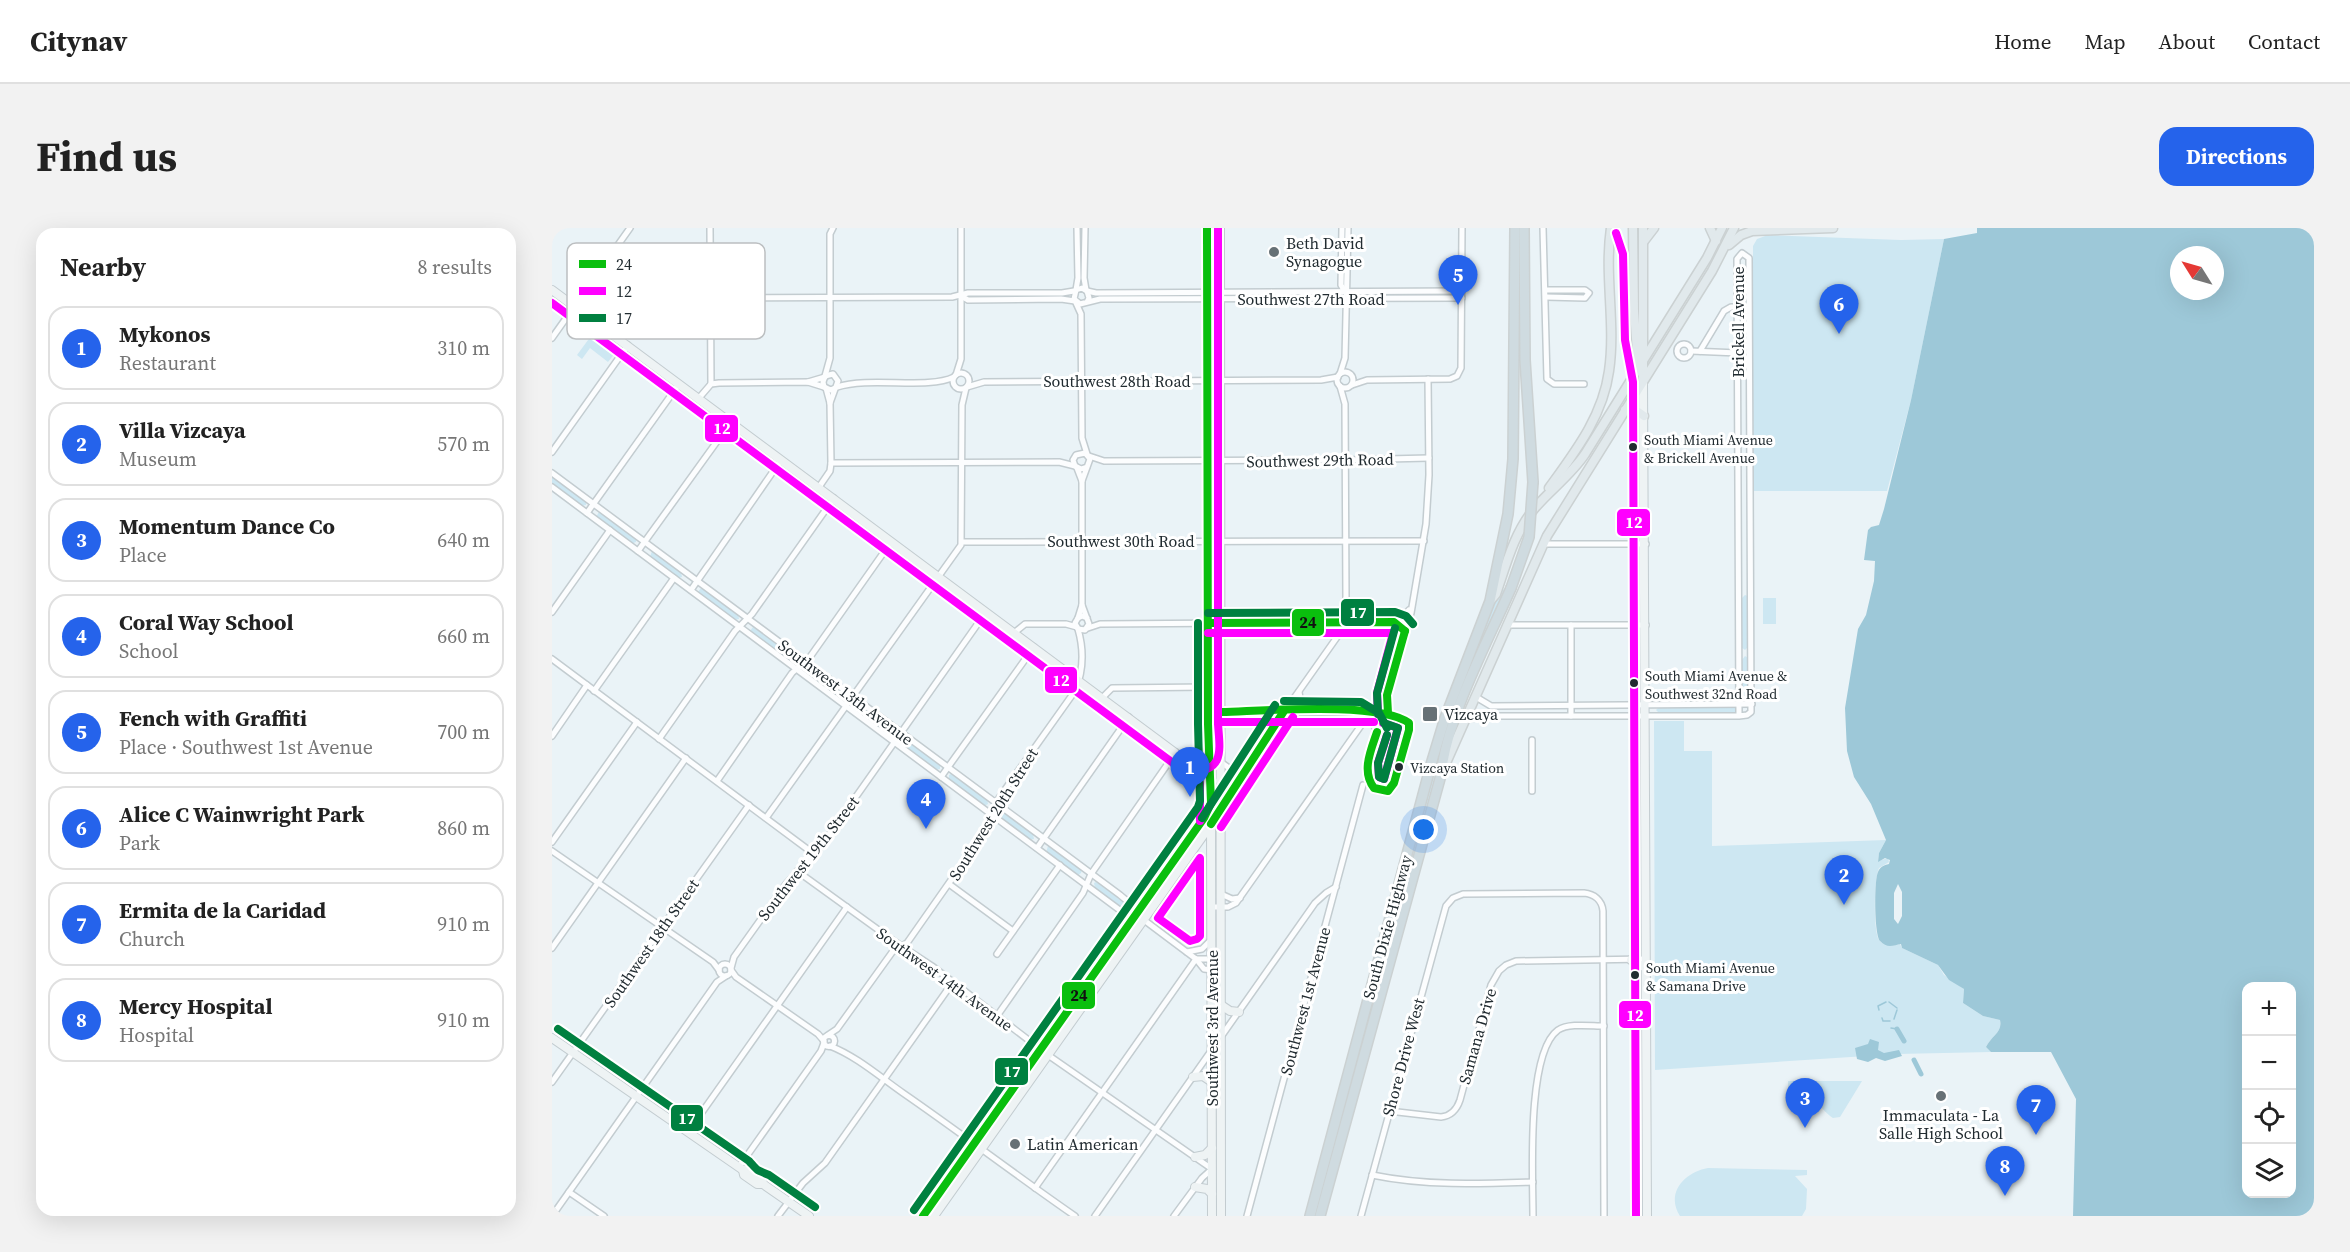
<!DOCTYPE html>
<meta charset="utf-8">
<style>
:root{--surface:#fff;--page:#f2f2f2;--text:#222;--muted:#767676;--line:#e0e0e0;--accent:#2563eb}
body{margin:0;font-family:"Source Serif 4",serif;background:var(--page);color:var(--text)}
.controls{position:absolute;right:18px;bottom:18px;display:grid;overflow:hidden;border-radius:12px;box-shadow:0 6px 24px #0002}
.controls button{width:54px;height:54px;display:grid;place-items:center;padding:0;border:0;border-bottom:2px solid var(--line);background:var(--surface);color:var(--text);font:30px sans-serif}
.compass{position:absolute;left:1618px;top:18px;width:54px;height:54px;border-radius:50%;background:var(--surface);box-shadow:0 6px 24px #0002;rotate:307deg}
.you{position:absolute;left:872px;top:602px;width:21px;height:21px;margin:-15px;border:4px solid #fff;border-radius:50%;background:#1a73e8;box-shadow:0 0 0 9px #1a73e833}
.badge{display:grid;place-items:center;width:39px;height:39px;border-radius:50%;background:var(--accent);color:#fff;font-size:20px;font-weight:700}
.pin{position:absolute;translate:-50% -50px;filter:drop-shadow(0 2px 3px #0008)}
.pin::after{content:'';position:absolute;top:32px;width:21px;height:18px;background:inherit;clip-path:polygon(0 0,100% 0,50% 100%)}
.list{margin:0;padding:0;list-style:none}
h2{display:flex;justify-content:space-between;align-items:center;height:78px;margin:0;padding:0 24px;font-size:26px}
h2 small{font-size:20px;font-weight:400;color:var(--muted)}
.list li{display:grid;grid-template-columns:39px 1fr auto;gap:18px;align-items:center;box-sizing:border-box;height:84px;margin:0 12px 12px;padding:0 12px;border:2px solid var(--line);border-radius:18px}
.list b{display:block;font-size:22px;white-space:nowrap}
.list p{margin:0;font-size:20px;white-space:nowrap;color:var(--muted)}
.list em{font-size:20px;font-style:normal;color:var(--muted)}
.icon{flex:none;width:33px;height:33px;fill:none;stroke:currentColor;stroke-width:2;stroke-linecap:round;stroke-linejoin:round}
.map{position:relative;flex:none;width:1762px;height:988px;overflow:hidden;border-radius:18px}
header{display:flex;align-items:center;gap:36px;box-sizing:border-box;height:84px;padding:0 30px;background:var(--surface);border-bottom:2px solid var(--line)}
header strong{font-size:28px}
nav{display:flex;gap:33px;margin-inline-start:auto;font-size:21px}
.intro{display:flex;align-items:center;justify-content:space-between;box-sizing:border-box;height:144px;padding:0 36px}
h1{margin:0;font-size:42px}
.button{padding:15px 27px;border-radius:18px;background:var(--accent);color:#fff;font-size:21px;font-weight:700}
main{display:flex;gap:36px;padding:0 36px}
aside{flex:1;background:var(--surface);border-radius:18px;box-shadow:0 6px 24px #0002}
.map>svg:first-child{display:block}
.green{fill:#cde7f2}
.water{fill:#9dc8d8;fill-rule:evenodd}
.pier{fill:#eaf3f7}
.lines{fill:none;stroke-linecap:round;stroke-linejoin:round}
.stream{stroke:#9dc8d8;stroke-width:1.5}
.canal{stroke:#9dc8d8;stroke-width:5}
.street-casing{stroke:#c3ccd0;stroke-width:8}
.secondary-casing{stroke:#c3ccd0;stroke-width:10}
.primary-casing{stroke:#cbd1d2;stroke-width:11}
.highway-casing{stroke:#cbd1d2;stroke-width:12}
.street{stroke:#fcfdfe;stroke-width:5}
.secondary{stroke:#eef3f4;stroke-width:8}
.primary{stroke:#e1e9ec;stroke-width:8}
.highway{stroke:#cfdbe0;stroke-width:9}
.highway-bridge-casing{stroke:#cbd1d2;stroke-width:12;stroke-linecap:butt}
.highway-bridge{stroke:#cfdbe0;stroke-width:9}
.bus-1-casing{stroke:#fff;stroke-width:12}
.bus-2-casing{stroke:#fff;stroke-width:12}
.bus-3-casing{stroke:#fff;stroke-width:12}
.bus-1{stroke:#0abf0e;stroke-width:8}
.bus-2{stroke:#f0f;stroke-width:8}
.bus-3{stroke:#008040;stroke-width:8}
.poi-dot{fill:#677176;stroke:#fff;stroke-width:2}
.bus-dot{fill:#212b30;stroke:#fff;stroke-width:2}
.labels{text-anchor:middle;stroke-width:6;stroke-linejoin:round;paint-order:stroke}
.bus-label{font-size:14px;fill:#212b30;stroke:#fff;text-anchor:start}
.poi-label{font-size:16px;fill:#212b30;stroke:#fff;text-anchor:start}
.street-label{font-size:16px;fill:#212b30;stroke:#fff}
.key{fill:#fff;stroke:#bcbfc1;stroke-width:1.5}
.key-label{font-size:16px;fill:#212b30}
.line-badge{stroke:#fff;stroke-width:2}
.badge-label{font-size:16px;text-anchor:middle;font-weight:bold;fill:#fff}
.pale-badge-label{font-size:16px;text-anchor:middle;font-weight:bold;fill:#111}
</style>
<header>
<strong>Citynav</strong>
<nav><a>Home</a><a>Map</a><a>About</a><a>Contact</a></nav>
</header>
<div class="intro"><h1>Find us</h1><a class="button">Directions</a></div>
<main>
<aside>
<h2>Nearby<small>8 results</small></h2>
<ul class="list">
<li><span class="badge">1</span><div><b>Mykonos</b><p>Restaurant</p></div><em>310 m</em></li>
<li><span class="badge">2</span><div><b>Villa Vizcaya</b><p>Museum</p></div><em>570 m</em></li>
<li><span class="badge">3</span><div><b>Momentum Dance Co</b><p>Place</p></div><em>640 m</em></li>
<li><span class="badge">4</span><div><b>Coral Way School</b><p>School</p></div><em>660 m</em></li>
<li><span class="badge">5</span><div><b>Fench with Graffiti</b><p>Place · Southwest 1st Avenue</p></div><em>700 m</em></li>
<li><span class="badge">6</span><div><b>Alice C Wainwright Park</b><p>Park</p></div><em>860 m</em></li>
<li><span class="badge">7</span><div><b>Ermita de la Caridad</b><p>Church</p></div><em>910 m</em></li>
<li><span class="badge">8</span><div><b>Mercy Hospital</b><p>Hospital</p></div><em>910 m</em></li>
</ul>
</aside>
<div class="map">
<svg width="1762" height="988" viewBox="0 0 1762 988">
<rect width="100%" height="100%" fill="#eaf3f7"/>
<g class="green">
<path d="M1216,7L1349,12L1392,11L1359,172L1335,263H1201V18L1205,11Z"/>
<path d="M42,104L62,119L63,125L56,134L38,120L30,131L25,127Z"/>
<path d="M0,247L34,272V277L29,278L0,257Z"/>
<path d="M47,284L84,310V314L79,316L44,289Z"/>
<path d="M100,323L129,344L130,349L125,350L98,329Z"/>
<path d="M149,360L186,386L187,391L182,392L147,367L146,364Z"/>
<path d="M948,360L953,362L890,522L764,988H761L890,513Z"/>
<path d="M1193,367L1196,368L1197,418L1193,422L1189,419V371Z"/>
<rect x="1211" y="370" width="13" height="26"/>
<path d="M201,399L245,430V435L241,436L198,403Z"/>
<path d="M1193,428L1196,430L1197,468L1193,472L1190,469V432Z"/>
<path d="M260,441L292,465L293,470L288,471L256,447V442Z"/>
<path d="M307,477L339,500V505L334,506L305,484L303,481Z"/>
<path d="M1107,479H1182L1185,482L1182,485H1107L1104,482Z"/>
<path d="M1102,493H1132V523H1160V618L1334,612L1327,625L1326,633L1336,630L1337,634L1327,640C1322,650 1321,703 1327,712C1332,719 1342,718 1348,716L1350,720L1386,737L1392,747L1412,761L1411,775L1431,788L1448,792C1451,804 1439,808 1434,819L1439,824L1345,826L1103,842Z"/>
<path d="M354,512L388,536V541L383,542L353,519L351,513Z"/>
<path d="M399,546L435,571L436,576L432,578L397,552V547Z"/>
<path d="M449,583L481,606L482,611L477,612L447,589Z"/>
<path d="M496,618L530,641L529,645L525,648L494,625Z"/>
<path d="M544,654L579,680L580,684H576L543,660L542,655Z"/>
<path d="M1236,853H1310L1288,889L1281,890C1275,887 1270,878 1262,874L1254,884L1236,878Z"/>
<path d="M1156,940L1255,942V947L1243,948L1255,961L1254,981L1250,988H1128C1113,965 1133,944 1156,940Z"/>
</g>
<g class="water">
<path d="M1425,0H1762V988H1521L1524,871L1499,824H1439L1434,819C1439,808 1451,804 1448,792L1431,788L1411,775L1412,761L1397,752L1386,737L1350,720L1349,716C1342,717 1335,721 1328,713C1322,706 1322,652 1326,644C1328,639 1332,637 1337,636L1338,632L1333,630L1326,634L1327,625L1334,612L1319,576L1302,549L1295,523L1293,480L1306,401L1314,387L1322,353L1323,333L1312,332L1316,302L1319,299L1327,297L1332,281L1359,172L1392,11L1425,5ZM1627,27H1663V63H1627ZM1694,758H1740V966H1694Z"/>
<path d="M1318,811L1327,814L1326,822L1332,825L1347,822L1350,828L1333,833L1324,830L1316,834L1305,831L1303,820L1316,816Z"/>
</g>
<path class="pier" d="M1346,656L1350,664V688L1346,696L1342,691V665Z"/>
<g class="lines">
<g class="stream">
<path d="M1337,774L1345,780"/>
<path d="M1327,782L1326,778L1334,774"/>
<path d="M1330,790L1331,793H1338"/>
<path d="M1342,791L1345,782"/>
<path d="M1339,800L1345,801"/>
</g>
<g class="canal">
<path d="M1345,801L1352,813"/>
<path d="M1362,832L1369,846"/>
</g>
<defs>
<g id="street">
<path d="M158,0L159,156"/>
<path d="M533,0L532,50L534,62"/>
<path d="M790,0L789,57L793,64"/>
<path d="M991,0L995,151L1002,156H1032"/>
<path d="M524,62L526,50L525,0"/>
<path d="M994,62H1033L1037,65L1033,70L994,69"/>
<path d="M535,63L544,65L910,63"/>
<path d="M409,68L416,72L509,71L523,73"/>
<path d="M159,70L400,69L416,65H510L522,63"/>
<path d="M535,74L537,70L535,63L530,60L524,62L522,71L528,76L548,71L910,70"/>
<path d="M524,75L529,86L530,210L535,226"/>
<path d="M0,110L78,0"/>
<circle cx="1132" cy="123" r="7"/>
<path d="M1139,123L1186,125"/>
<path d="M1148,123L1172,83L1179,79H1186"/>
<circle cx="793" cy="152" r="8"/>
<circle cx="409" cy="153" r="8"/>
<path d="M788,146L793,130L796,0"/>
<path d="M404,147L409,131V0"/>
<path d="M273,148L278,130V6L281,0"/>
<path d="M256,154L273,149"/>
<path d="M800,157L815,152L898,151L905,148L909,140L910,0"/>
<path d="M285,159C319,148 375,162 402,149"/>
<path d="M415,159L432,154L769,152L786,149"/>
<path d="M147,170L159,156L167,155L256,154L272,159"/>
<path d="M278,175L286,153L281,146L273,148L271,154L272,159L279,162L283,160"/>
<path d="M0,224L76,117"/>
<path d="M537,228L552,233L793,232L877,230"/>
<path d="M279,235L507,234L523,238"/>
<path d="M525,240L530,253V377L526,390"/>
<path d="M0,245L568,667L580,677L584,686H573L0,259"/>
<path d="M530,253L538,231L533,225L524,227L521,232L523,238L529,241L535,239"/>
<path d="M267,259L278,243L279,235L278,175L274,160"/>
<path d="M35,285L127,156"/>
<path d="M410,314L872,313"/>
<path d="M991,316H1094"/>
<path d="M86,323L179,194"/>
<path d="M139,362L229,232"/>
<path d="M530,377L537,396L533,402L526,401L523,395L526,390L530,388L535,390"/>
<path d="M0,384L58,302"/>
<path d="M842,394L851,389L857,382"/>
<path d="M955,397H1094"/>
<path d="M1019,397V488"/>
<path d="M536,400L548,396L842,394L848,397L853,403"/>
<path d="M462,405L473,396H514L525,399"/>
<path d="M0,431L262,626"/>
<path d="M42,463L122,350"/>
<path d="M747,464L749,477L755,483"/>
<path d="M924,469L939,478L1200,476"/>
<path d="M550,470L560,460L656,459"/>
<path d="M670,484H806L821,480L834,468"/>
<path d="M806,484L820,493L825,504"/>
<path d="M702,485L713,494V509"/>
<path d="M836,485L835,467L859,385L874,296L877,247L876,151"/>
<path d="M915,491L939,488H1187L1195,487L1199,484L1197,30L1190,25L1185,31L1187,488"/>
<path d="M0,508L35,457"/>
<path d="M107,511L183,403L200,386L282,270"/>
<path d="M980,512V563"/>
<path d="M670,535L677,540L683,541L698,532"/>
<path d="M389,549L482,419"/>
<path d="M165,553L240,445L258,429L339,314"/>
<path d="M670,579L693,544L699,531L790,402L794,370L793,176L788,158"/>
<path d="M214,590L409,317L410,177L414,160"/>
<path d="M0,614L85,494"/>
<path d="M485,620L577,489"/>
<path d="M0,623L161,734L167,742"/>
<path d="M245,643L339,711L380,738L496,827L660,941L650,950L622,988"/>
<path d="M397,656L461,703"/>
<path d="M669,666L680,671L688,670"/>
<path d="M659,679H676L684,675L815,489"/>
<path d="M592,692L644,731L652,741L669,743"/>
<path d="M0,720L134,530"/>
<path d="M635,724L650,721L659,712"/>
<path d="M445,726L508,637"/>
<path d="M644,731H669"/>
<circle cx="173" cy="742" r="6"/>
<path d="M179,740L182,729L234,656L270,617L434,384"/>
<path d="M179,742L184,749L266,806L272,813"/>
<path d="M445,788L531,665L539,646L624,524"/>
<path d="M276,807L285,801L341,723L355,715L439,595L447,570L523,463C532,442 532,422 526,401"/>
<circle cx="277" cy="813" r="5.5"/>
<path d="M278,818C304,828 328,849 351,865C409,905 465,948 523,988"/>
<path d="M0,854L197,577"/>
<path d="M837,883L889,889C899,888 905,881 908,872L939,757L947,743L954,737L964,733L1094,731"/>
<path d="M136,904L295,679"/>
<path d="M187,939L269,823L272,815"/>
<path d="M820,947C874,958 926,956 981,954"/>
<path d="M483,960L644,731"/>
<path d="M17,964L52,988"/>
<path d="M0,988L165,754L174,748"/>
<path d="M226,988L251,955L273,935L401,754"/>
<path d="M543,988L763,675L774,665L784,659"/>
<path d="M695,988L811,557"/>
<path d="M809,988L894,678L901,670L911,666L1032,665C1042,666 1050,672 1051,683L1052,988"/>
<path d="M981,988C981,951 974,825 1006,802C1017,795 1038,798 1052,798"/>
</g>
<g id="secondary">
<path d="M655,0L656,496L659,595L660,988"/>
<path d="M668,0L669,988"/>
<path d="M0,62L661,553"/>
<path d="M1091,153L1095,988"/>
<path d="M636,533H646L658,525"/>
<path d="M1079,732L1094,740"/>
<path d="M669,777L678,783L687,784"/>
<path d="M0,810L191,942L196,941L210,951L211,956"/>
<path d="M641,849L651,848L660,854"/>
<path d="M643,929L653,927L660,920"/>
<path d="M191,942L192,947L205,956H211L257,988"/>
<path d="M643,959L655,961L660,966"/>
<path d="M371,988L635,614L657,579"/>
<path d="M382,988L660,595"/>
</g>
<g id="primary">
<path d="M1081,0L1082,83L1086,137"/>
<path d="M1091,0V152"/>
<path d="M1158,0L1164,13"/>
<path d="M1092,13L1102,0"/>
<path d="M1177,17L1189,7L1200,3L1281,0"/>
<path d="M1073,182L1082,181L1092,188"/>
<path d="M997,260C1023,224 1051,188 1057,143C1064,96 1052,47 1059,0"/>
<path d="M939,372L944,366C954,337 962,305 982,281C998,262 1019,247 1033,226L1155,30L1170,0"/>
<path d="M890,544L995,308L1160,43L1182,0"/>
</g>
<g id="highway">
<path d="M972,0L973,132L981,254"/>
<path d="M758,988L880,533L893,490L938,373L956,286L961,231L963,0"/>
<path d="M768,988L889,547C895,489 935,415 959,360"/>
</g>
</defs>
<use href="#street" class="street-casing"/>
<use href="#secondary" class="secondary-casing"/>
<use href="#primary" class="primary-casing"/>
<use href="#highway" class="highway-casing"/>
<use href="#street" class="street"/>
<use href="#secondary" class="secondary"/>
<use href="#primary" class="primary"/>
<use href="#highway" class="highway"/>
<defs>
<path id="highway-bridge" d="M959,360L977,309L981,254"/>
</defs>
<use href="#highway-bridge" class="highway-bridge-casing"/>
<use href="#highway-bridge" class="highway-bridge"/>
<defs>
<g id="bus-1">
<path d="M656,395L842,394L853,403"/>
<path d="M670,484C710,483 828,473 857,495V502L842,555L836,563L822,560C809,543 819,522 825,504"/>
<path d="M836,485L835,467L853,403"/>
<path d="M659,596L732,483"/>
<path d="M371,988L652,590L659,575L656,496L655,0"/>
</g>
<g id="bus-2">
<path d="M1064,5L1071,26L1073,112L1081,154L1084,988"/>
<path d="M0,75L648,555V593"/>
<path d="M656,405H841L825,465L826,486"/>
<path d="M670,494H822"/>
<path d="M831,495L846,500L832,551L827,549L826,535L835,507"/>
<path d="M636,544C673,544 668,523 666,496V0"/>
<path d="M669,599L741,489"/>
<path d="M648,630V708L645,711L638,713L606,690Z"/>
</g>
<g id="bus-3">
<path d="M656,385L843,384L854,388L861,396"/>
<path d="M732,473L809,474L827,485L835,500"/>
<path d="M826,486L825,465L843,400"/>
<path d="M832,495L846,500L832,551L827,549L826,535L835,507"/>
<path d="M650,590L723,477"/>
<path d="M6,801L197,933C207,944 203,941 217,947L263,979"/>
<path d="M362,982L646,579L648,573L646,496V395"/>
</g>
</defs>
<use href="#bus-1" class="bus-1-casing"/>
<use href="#bus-2" class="bus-2-casing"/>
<use href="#bus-3" class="bus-3-casing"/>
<use href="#bus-1" class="bus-1"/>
<use href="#bus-2" class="bus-2"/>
<use href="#bus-3" class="bus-3"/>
</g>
<g class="poi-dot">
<circle cx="722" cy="24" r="6"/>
<rect x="870" y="478" width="16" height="16" rx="3"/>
<circle cx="1389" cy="868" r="6"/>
<circle cx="463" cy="916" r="6"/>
</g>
<g class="bus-dot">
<circle cx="1081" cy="219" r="5"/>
<circle cx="1082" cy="455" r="5"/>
<circle cx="847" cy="539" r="5"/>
<circle cx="1083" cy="747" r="5"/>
</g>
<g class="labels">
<g class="bus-label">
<text x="1092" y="217">South Miami Avenue<tspan x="1092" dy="18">&amp; Brickell Avenue</tspan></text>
<text x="1093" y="453">South Miami Avenue &amp;<tspan x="1093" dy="18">Southwest 32nd Road</tspan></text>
<text x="858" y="545">Vizcaya Station</text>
<text x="1094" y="745">South Miami Avenue<tspan x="1094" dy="18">&amp; Samana Drive</tspan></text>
</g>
<g class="poi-label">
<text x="734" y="21">Beth David<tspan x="734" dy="18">Synagogue</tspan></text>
<text x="892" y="492">Vizcaya</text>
<text x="1389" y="893" text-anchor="middle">Immaculata - La<tspan x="1389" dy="18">Salle High School</tspan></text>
<text x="475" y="922">Latin American</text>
</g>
<g class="street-label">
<text x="759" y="77">Southwest 27th Road</text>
<text transform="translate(1186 94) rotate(-90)" y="6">Brickell Avenue</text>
<text x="565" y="159">Southwest 28th Road</text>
<text transform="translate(768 232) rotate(-1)" y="6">Southwest 29th Road</text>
<text x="569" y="319">Southwest 30th Road</text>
<text transform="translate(294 464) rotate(37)" y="6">Southwest 13th Avenue</text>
<text transform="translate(441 586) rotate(-58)" y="6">Southwest 20th Street</text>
<text transform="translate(256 630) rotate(-52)" y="6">Southwest 19th Street</text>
<text transform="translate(835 699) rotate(-75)" y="6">South Dixie Highway</text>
<text transform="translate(99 715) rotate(-55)" y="6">Southwest 18th Street</text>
<text transform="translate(393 751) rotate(36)" y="6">Southwest 14th Avenue</text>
<text transform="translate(753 773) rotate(-75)" y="6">Southwest 1st Avenue</text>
<text transform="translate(660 800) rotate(-90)" y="6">Southwest 3rd Avenue</text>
<text transform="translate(925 808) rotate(-74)" y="6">Samana Drive</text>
<text transform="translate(851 829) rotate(-75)" y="6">Shore Drive West</text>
</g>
</g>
<rect x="15" y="15" width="198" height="96" rx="9" class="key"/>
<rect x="27" y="32" width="27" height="8" fill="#0abf0e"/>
<rect x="27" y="59" width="27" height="8" fill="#f0f"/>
<rect x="27" y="86" width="27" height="8" fill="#008040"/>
<g class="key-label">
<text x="64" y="42">24</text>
<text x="64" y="69">12</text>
<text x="64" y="96">17</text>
</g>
<g class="line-badge">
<rect x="152" y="186" width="35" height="29" rx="6" fill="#f0f"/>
<rect x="1064" y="280" width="35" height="29" rx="6" fill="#f0f"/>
<rect x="788" y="370" width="35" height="29" rx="6" fill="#008040"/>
<rect x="739" y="380" width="34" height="29" rx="6" fill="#0abf0e"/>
<rect x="492" y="438" width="34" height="28" rx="6" fill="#f0f"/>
<rect x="509" y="753" width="35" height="29" rx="6" fill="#0abf0e"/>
<rect x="1066" y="772" width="34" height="29" rx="6" fill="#f0f"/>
<rect x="442" y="829" width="35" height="29" rx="6" fill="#008040"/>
<rect x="118" y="876" width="34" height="28" rx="6" fill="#008040"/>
</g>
<g class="badge-label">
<text x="170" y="206">12</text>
<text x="1082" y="300">12</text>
<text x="806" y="390">17</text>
<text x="509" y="458">12</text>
<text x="1083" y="793">12</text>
<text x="460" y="849">17</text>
<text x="135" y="896">17</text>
</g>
<g class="pale-badge-label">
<text x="756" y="400">24</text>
<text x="527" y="773">24</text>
</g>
</svg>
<div class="controls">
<button>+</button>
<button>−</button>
<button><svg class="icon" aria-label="locate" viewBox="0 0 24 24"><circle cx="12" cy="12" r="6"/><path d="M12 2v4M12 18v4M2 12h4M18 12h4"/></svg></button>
<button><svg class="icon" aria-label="layers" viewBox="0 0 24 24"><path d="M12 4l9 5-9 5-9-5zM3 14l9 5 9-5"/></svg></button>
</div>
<svg class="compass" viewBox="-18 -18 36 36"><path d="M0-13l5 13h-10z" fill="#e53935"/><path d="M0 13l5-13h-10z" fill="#767676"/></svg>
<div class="you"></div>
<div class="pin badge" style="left:638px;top:569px">1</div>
<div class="pin badge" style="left:1292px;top:677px">2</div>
<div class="pin badge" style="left:1253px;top:900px">3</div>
<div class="pin badge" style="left:374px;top:601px">4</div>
<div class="pin badge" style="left:906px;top:77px">5</div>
<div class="pin badge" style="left:1287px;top:106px">6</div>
<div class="pin badge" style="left:1484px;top:907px">7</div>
<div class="pin badge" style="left:1453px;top:968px">8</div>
</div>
</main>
